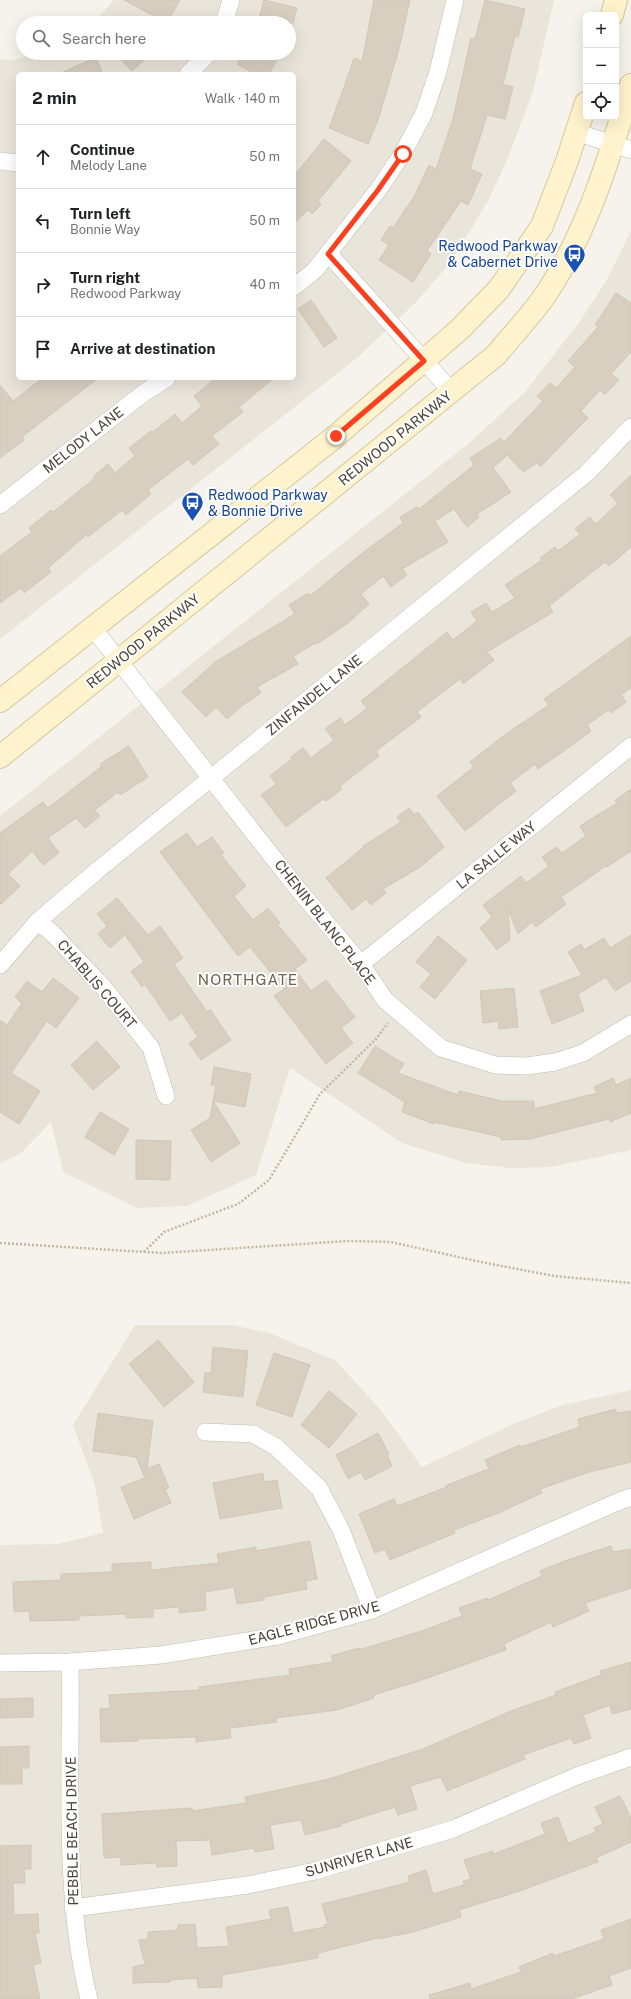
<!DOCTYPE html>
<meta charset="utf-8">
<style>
:root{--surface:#fff;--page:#f2f2f2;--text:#202124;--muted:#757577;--line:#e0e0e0}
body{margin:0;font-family:"Public Sans",sans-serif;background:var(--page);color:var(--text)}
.controls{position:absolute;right:12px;top:12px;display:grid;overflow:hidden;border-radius:6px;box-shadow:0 4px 16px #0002}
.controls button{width:36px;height:36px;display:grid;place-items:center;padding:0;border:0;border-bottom:1px solid var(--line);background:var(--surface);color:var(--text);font:20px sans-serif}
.stop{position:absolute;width:12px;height:12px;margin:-9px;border:3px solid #fc3f1d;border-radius:50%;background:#fff}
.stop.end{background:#fc3f1d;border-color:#fff;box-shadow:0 1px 4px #0008}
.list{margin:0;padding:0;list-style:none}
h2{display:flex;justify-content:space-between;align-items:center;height:52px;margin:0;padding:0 16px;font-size:17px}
h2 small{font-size:13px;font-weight:400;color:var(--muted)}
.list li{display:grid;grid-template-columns:26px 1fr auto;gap:12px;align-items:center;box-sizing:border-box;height:64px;padding:0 16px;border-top:1px solid var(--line)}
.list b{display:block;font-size:15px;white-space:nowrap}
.list p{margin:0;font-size:13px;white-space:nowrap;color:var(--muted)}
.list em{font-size:13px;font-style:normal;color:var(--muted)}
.icon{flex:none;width:22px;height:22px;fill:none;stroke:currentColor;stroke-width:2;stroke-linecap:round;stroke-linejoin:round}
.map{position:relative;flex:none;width:631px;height:1999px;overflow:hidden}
.search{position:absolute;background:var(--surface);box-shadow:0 4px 16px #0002;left:16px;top:16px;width:280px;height:44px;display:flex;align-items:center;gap:10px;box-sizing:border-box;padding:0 14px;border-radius:22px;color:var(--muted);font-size:15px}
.panel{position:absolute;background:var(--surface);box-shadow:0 4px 16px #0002;left:16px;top:72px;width:280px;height:308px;border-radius:6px}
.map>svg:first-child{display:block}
.residential{fill:#eae5da;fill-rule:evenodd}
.building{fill:#d8cfc1;stroke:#d3c7b4}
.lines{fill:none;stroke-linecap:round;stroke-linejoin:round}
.minor-casing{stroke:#c2bbae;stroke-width:18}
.secondary-casing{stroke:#d6c79b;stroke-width:24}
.path{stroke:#c4b79f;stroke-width:2.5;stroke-dasharray:2 2;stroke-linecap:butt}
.minor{stroke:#fff;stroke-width:17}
.secondary{stroke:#fff3cd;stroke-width:22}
.route{stroke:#fc3f1d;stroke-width:5}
.labels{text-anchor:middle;stroke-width:4;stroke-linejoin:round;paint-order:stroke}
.transit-label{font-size:14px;fill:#164399;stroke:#fff;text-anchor:end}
.street-label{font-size:14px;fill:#4b4439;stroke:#fff}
.neighbourhood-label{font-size:15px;letter-spacing:1px;fill:#6e6250;stroke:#fff}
</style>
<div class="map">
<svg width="631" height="1999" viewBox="0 0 631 1999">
<rect width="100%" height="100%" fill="#f6f3ec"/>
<g class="residential">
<path d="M114,0H554L533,91L508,158L488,201L451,262L417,301L357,358L0,639V59L13,60L40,53H289V23H93ZM18,74H294V378H18Z"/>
<path d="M631,231V1150L551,1167L510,1168L466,1163L402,1143L290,1068L256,1175L187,1206L137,1208L63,1172L51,1122L21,1153L0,1164V816L468,444L525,392L580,321L605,283Z"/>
<path d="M135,1325H232L269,1333L335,1360L380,1409L422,1467L515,1423L563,1405L631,1390V1999H0V1545L57,1544L103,1533L95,1485L73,1425Z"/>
</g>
<g class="building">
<path d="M124,0H180L167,23Z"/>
<path d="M264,0L297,8L293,23H258Z"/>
<path d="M374,0H410L399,49L379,117L368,144L329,128L342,93L354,58L362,61Z"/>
<path d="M485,0L525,9L518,37L515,36L503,84L513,87L505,119L487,115L470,169L482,174L468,205L461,201L427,251L431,254L413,282L379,260L389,245L381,240L390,226L393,228L415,195L429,165L436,169L453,119L471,38L475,39Z"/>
<path d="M115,53H152L132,71Z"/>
<path d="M243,53H281L269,74H255L237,64Z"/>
<path d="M96,57L103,74H59Z"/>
<path d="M324,139L351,161L318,201L321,205L312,214L308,210L294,223V176Z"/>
<path d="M616,293L631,303V352L611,374L619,380L605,394L600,390L581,411L588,418L575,431L541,466L537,463L523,472L507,455L493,468L511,492L477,514L479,517L467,527L454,509L435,521L448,542L402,569L407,575L391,587L383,576L361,594L369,604L348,623L317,644L316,643L293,656L298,664L257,687L261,693L243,705L227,719L216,707L206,717L182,692L215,662L295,614L289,605L308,593L310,596L365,551L403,523L400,517L417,507L419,509L474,465L470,458L501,438L504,442L543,401L537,396L550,383L556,388L575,367L568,361L598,327L595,325Z"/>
<path d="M311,300L337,338L324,347L298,309Z"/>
<path d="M43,378H98L22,437L24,440L0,458V385L13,401Z"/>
<path d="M216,378H274L239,407L243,412L212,436L219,444L193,465L188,459L148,490L151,494L126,515L122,510L88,537L86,535L48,568L51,572L24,593L21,588L0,603V556L32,532L29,528L51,510L53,512L95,478L94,476L108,464L115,473L135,456L129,448L151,431L153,432L175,414L182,423L202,406L194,396Z"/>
<path d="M631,475V547L609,566L605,562L549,606L553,612L487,652L494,660L463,684L460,679L417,712L421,717L376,751L379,756L340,786L342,789L326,801L323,799L286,827L261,795L276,784L270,776L292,759L291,757L303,748L311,758L334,740L325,729L340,718L345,725L367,708L361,701L447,632L453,640L477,621L471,612L486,603L492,612L515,598L505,585L542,560L540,558L555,547L558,551L580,534L575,529L590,517L596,524L618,503L610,495Z"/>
<path d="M631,636V688L621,695L626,702L611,713L608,710L587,725L591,731L568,748L538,769L535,764L510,783L516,791L465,831L437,796L474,767L470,762L507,733L549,705L544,699Z"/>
<path d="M129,746L148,777L120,795L118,792L95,810L100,816L85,828L76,818L48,838L59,853L43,865L32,851L8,874L20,886L0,905V833L43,802L48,808L102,766L100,764Z"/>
<path d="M631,789V851L607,867L606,866L561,897L566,904L536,927L532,922L518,934L508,909L510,940L497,950L480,928L492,917L483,905L521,876L526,883L549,866L542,857L557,847L562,853L586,836L580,826L617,803L615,800Z"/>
<path d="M409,808L414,815L418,812L444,847L420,867L383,889L386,893L371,905L366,899L352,910L326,878L364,847L363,846L401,822L397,817Z"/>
<path d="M187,833L197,847L212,837L224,853L221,855L246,886L234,896L253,920L268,908L280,923L278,925L307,960L295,969L311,991L326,980L355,1017L341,1028L353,1043L326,1064L274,996L284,989L250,947L238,956L160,852Z"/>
<path d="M117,898L148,935L160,926L183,958L174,964L207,1012L210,1009L231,1040L201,1060L189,1043L198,1037L182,1013L170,1021L145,984L142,987L131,971L144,962L125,935L110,948L98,934L107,926L97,914Z"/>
<path d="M631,935V981L615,991L606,977L578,994L584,1011L552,1024L540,991L582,975L568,952L581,944L584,950L604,938L610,948Z"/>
<path d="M438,936L467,960L435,999L420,987L431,974L416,962Z"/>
<path d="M53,978L79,998L56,1028L47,1021L11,1073L40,1091L19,1124L0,1112V1020L7,1025L22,1003L15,997L27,981L42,992Z"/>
<path d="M514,988L518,1027L499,1029L498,1021L483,1023L480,991Z"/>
<path d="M97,1041L120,1067L93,1090L71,1065Z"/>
<path d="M375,1046L404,1064L398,1073L458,1095L459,1091L502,1101H534V1109L597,1093L594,1087L613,1078L616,1085L631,1078V1113L610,1122L609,1119L530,1139L501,1140V1137L434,1122V1124L402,1112L405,1102L358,1073Z"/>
<path d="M214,1067L251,1074L245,1107L213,1101L240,1143L211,1162L191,1130L210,1118L216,1085H211Z"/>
<path d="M100,1112L129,1129L114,1155L85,1137Z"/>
<path d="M136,1140L171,1141L170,1180L136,1179Z"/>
<path d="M158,1340L194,1382L164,1407L129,1364Z"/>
<path d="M213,1347L248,1351L243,1397L203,1392L205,1373H211Z"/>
<path d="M274,1353L310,1365L292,1417L256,1405Z"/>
<path d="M329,1391L357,1414L329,1448L301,1425Z"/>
<path d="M616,1409V1413L631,1411V1462L590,1472L540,1489L542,1493L496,1514L454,1530L455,1533L390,1560L385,1549L375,1553L359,1514L394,1499L397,1506L447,1487V1485L489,1469L485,1460L520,1445L521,1447L580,1427L578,1419Z"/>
<path d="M98,1413L153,1421L147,1469L159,1464L169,1488L165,1489L171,1503L134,1519L121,1487L145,1478L136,1457L93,1451Z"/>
<path d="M378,1433L389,1454L387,1455L392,1466L365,1480L361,1472L348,1479L336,1455Z"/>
<path d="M263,1473L264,1482L277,1480L282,1508L220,1519L213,1483Z"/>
<path d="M310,1541L317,1579L306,1581L307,1589L264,1597V1600L237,1604L234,1587L205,1592L206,1610L179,1613V1607L153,1609V1617L126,1618V1614L79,1616V1620L30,1621L29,1611L14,1612L13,1582L61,1580V1574L112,1572V1564L151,1562V1570L219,1563L217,1554L256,1547V1551Z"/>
<path d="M611,1546L613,1552L631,1549V1588L585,1603L589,1611L553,1627L551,1622L504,1644L506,1650L416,1682L373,1695L374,1698L337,1710L276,1718L277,1722L230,1728L231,1738L196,1742V1737L138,1739V1741L101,1742L100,1709L110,1708L109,1695L199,1690V1687L290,1675L289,1669L333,1662L331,1656L359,1648V1650L421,1631L462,1616L459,1608L487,1598L488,1600L542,1576L540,1571L567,1560Z"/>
<path d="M631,1662V1709L612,1714L610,1705L583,1715L591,1738L574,1744L571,1738L523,1755L525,1759L447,1791L441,1777L410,1786L417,1809L398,1815L395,1807L341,1824V1826L305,1835L301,1820L270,1825L274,1849L255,1852L254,1848L212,1855L210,1840L176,1841L177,1866L157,1867L156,1863L121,1865V1857L104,1858L102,1814L192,1808V1811L246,1803L245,1797L325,1780L420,1750L511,1711L556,1695L555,1692L601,1675L600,1671Z"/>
<path d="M33,1698V1717L0,1718V1699Z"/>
<path d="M29,1746V1768H22V1784H0V1747Z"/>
<path d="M620,1796L631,1818V1842L596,1858L598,1862L520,1891L459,1910L461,1917L413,1932L378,1939V1938L318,1953V1958L222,1975V1987L198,1988L197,1978L170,1980V1982L133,1983V1967L145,1964L139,1940L148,1939V1932L178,1930V1925L195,1924L197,1948L229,1946L226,1927L271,1919L269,1910L288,1907L293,1933L325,1927L324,1925L328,1924L322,1904L410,1882L408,1876L426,1870L433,1894L464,1885L463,1881L471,1879L464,1860L493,1851L494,1854L545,1834L541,1823L558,1817L568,1843L596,1832L594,1828L603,1824L595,1807Z"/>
<path d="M31,1845V1869H24L25,1883H13L14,1915L38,1914L39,1933H35L41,1963L33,1965L40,1999H0V1846Z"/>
<path d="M631,1919V1968L609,1976L612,1985L572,1999H430L429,1995L470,1983L471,1989L521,1972L519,1967L553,1953L554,1956L604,1939L601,1930Z"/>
</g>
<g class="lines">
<defs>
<g id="minor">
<path d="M224,23L231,0"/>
<path d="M188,74L209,53"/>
<path d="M576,132L631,150"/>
<path d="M0,161L18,163"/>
<path d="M328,253L452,392"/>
<path d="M294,287L315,270L378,190L403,153L424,113L438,72L455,0"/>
<path d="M0,505L145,392L167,378"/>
<path d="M93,628L297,888L361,964L385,1000L441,1048L495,1065L527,1066L555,1062L583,1053L631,1024"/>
<path d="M38,921L53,934L104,988L151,1048L166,1096"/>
<path d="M361,964L631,746"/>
<path d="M0,965L38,921L99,869L587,473L631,427"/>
<path d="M205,1432L253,1434L276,1447L319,1488L341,1530L372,1610"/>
<path d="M70,1662C72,1772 62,1892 89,1999"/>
<path d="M0,1663L70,1662L161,1655L278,1636L372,1610L615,1503L631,1497"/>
<path d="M73,1908L248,1885L315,1871L453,1829L577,1776L631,1757"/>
</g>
<g id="secondary">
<path d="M612,15L616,0"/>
<path d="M0,701L336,436L459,330L499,289L542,226L567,161L586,103"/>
<path d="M0,757L496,355C513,334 533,314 548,291C588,229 610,156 631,85"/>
</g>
</defs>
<use href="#minor" class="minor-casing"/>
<use href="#secondary" class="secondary-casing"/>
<g class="path">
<path d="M0,1243L162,1253L348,1241L391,1242L481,1262L554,1276L631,1283"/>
<path d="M144,1252L164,1232L238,1204L269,1180L320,1094L376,1039L388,1023"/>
</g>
<use href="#minor" class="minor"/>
<use href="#secondary" class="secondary"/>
</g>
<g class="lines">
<path class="route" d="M336,436L424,361L328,254L378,190L403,154"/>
</g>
<defs>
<symbol id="bus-pin" viewBox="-11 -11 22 30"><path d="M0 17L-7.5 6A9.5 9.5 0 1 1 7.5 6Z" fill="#1a4fb4" stroke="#fff"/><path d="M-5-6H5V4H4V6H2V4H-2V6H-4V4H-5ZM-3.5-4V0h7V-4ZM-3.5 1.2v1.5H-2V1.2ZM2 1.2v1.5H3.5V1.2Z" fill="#fff"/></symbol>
</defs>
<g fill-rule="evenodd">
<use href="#bus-pin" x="562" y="242" width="25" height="34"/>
<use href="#bus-pin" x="180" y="490" width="25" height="34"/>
</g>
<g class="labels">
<g class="transit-label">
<text x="558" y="251">Redwood Parkway<tspan x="558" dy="16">&amp; Cabernet Drive</tspan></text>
<text x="208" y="500" text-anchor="start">Redwood Parkway<tspan x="208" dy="16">&amp; Bonnie Drive</tspan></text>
</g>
<g class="street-label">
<text transform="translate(395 438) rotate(-39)" y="5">REDWOOD PARKWAY</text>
<text transform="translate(83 440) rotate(-38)" y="5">MELODY LANE</text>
<text transform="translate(143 641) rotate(-39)" y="5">REDWOOD PARKWAY</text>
<text transform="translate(314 695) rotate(-39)" y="5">ZINFANDEL LANE</text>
<text transform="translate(496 855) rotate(-39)" y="5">LA SALLE WAY</text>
<text transform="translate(325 922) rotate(52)" y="5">CHENIN BLANC PLACE</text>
<text transform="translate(97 984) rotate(49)" y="5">CHABLIS COURT</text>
<text transform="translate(314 1623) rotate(-15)" y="5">EAGLE RIDGE DRIVE</text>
<text transform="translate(72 1831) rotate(-91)" y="5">PEBBLE BEACH DRIVE</text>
<text transform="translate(359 1857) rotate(-16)" y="5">SUNRIVER LANE</text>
</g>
<g class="neighbourhood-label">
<text x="248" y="985">NORTHGATE</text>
</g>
</g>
</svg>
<div class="controls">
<button>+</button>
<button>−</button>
<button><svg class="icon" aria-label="locate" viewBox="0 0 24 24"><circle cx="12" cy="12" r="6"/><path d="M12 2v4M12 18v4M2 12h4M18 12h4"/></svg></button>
</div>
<div class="stop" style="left:403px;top:154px"></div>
<div class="stop end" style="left:336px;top:436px"></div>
<div class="search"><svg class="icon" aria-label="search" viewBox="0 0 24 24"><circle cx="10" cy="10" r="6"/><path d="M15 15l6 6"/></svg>Search here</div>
<section class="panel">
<h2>2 min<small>Walk · 140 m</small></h2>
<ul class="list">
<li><svg class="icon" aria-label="ahead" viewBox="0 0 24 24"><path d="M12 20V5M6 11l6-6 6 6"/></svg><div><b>Continue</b><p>Melody Lane</p></div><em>50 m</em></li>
<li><svg class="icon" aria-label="left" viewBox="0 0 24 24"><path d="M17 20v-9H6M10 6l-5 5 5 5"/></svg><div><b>Turn left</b><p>Bonnie Way</p></div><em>50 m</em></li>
<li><svg class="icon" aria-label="right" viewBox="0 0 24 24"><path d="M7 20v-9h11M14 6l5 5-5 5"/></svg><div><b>Turn right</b><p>Redwood Parkway</p></div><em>40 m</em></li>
<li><svg class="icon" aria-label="arrive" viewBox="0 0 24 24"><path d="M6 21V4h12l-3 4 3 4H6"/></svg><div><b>Arrive at destination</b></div></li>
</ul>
</section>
</div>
